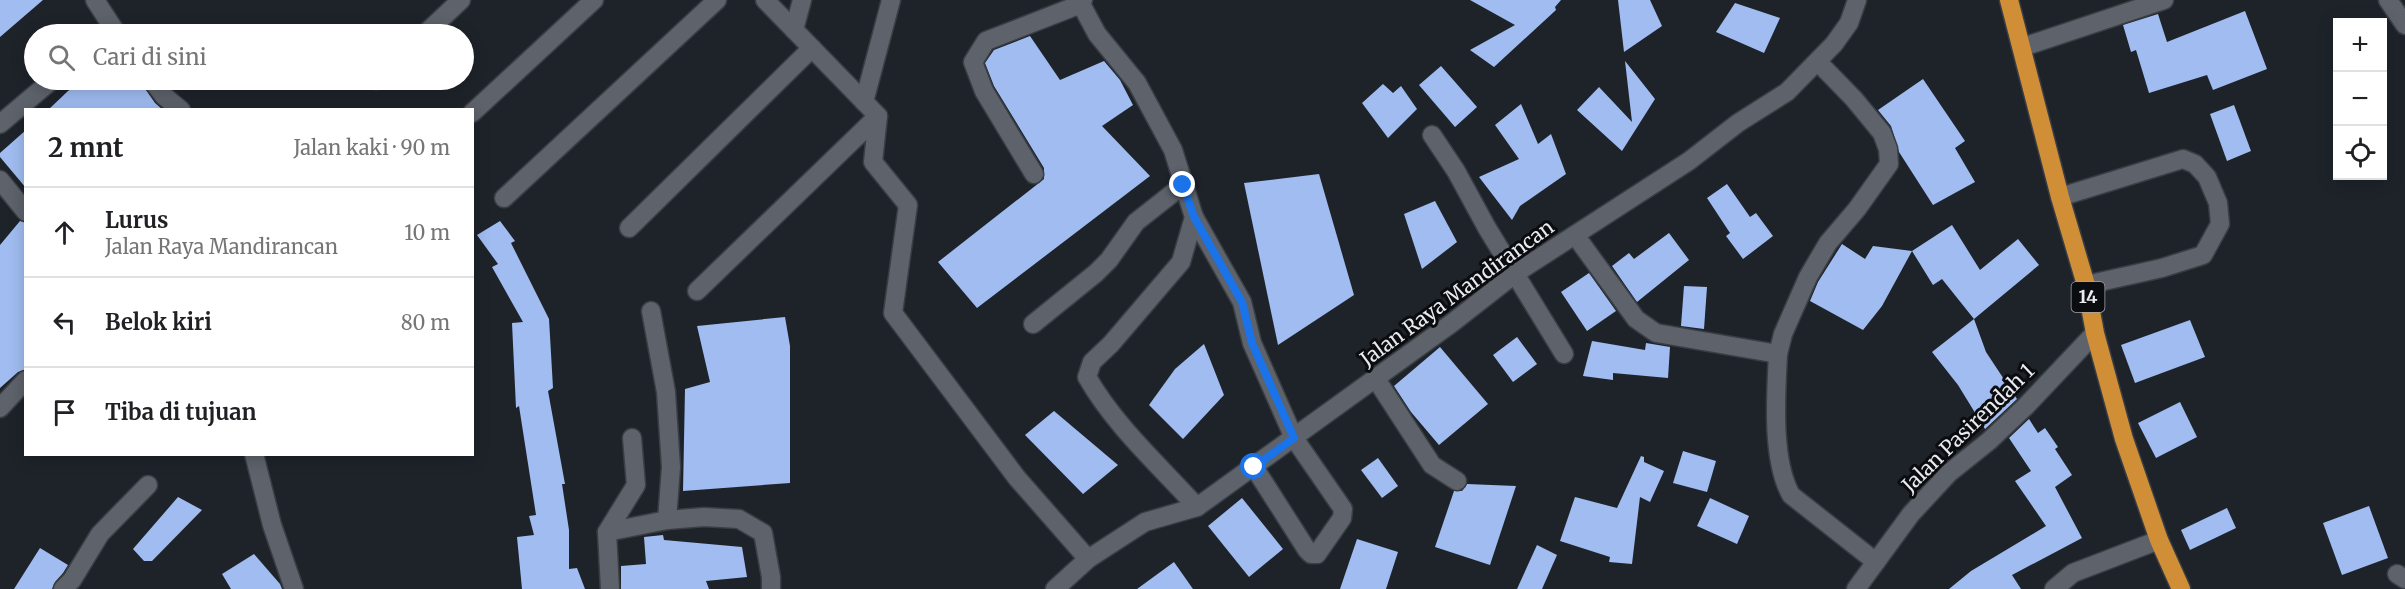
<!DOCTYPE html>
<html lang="id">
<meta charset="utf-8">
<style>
:root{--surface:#fff;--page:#f2f2f2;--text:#202124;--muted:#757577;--line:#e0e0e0}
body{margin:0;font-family:Merriweather,serif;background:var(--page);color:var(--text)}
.controls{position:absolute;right:18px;top:18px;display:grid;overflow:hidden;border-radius:0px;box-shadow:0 3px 15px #0003}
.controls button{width:54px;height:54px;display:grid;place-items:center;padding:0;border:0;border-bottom:2px solid var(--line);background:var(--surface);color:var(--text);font:30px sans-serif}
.stop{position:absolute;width:18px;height:18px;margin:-14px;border:4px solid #1a73e8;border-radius:50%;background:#fff}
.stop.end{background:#1a73e8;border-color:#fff;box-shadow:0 2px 6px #0008}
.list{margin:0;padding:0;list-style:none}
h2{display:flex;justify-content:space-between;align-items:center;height:78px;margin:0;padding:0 24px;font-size:26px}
h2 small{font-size:20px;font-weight:400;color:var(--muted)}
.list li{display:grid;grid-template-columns:39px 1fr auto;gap:18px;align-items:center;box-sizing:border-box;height:90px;padding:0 24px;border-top:2px solid var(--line)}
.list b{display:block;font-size:22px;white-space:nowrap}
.list p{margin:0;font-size:20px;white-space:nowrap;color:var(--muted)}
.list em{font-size:20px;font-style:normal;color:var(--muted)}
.icon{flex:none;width:33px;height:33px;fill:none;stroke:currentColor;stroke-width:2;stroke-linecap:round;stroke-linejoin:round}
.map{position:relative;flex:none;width:2405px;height:589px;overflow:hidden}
.search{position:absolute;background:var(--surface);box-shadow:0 3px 15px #0003;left:24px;top:24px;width:450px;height:66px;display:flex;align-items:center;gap:15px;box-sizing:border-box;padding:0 21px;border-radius:33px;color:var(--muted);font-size:22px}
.panel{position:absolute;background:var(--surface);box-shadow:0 3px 15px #0003;left:24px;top:108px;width:450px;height:348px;border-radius:0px}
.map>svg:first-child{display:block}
.building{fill:#a0bcf0}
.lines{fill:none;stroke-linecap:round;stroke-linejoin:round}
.minor-casing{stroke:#393d44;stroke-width:21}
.highway-casing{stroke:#393d44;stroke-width:21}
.minor{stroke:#5d626b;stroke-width:18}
.highway{stroke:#d08e36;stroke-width:18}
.route{stroke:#1a73e8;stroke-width:8}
.labels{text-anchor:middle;stroke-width:6;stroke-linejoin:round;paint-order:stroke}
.shield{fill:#0a0c0f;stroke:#a5a8ac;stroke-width:1.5}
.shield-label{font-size:18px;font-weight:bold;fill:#e8ebf0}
.street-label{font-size:20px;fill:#e8ebf0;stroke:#0a0c0f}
</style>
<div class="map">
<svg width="2405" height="589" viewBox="0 0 2405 589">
<rect width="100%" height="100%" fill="#1e232a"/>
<g class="building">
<path d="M0,0H43L0,37Z"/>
<path d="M1470,0H1561L1555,7L1556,10L1494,67L1470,50L1515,25Z"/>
<path d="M1618,0H1650L1662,26L1624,52Z"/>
<path d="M1735,3L1780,18L1764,53L1716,32Z"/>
<path d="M2245,11L2267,69L2213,90L2207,75L2149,93L2136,50L2131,52L2123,25L2158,14L2167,42Z"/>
<path d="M1030,36L1060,80L1104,61L1120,80L1133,105L1102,126L1150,176L977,308L938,262L1044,179V168L994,86L985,63L994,50Z"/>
<path d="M1625,61L1655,99L1622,151L1577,110L1599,87L1632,122Z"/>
<path d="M1441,66L1477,107L1455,127L1419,85Z"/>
<path d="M1923,79L1965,141L1955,148L1975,182L1933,205L1899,152L1891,126L1878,110Z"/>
<path d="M85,80H139L155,103L163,110H48L68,91Z"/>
<path d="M1383,84L1393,93L1401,86L1417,109L1388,138L1362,103Z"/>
<path d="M1521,104L1538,144L1551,134L1566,174L1520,206L1512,220L1479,177L1519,159L1495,125Z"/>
<path d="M2234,105L2251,151L2227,161L2210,114Z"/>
<path d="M26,130V188L0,157V153Z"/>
<path d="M1319,174L1354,295L1278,345L1244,183Z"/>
<path d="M1727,184L1750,217L1756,213L1773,236L1743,259L1726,236L1730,233L1707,198Z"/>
<path d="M1435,201L1457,242L1422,269L1404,214Z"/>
<path d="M20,221L26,223V369L18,372L0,388V245Z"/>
<path d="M500,221L515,241L511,243L549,319L553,388L548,391L565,484H562L569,530V569L577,568L585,589H522L517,537L534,535L529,516L536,515L519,406L516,408L512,323L523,322L492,267L498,264L477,235Z"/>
<path d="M1952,225L1980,270L2018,239L2039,265L1974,319L1942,279L1933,285L1912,251Z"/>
<path d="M1669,233L1689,260L1637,302L1612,266L1629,253L1634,259Z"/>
<path d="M1842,244L1865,259L1873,246L1912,251L1882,306L1863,330L1810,301L1818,282Z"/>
<path d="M1589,273L1616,311L1587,331L1561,292Z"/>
<path d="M1684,286L1707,287L1704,329L1681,326Z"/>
<path d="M785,317L790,346V483L683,491L685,389L710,382L697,326Z"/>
<path d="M1974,319L1986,352L2017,399L1985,429L1958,385L1932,352Z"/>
<path d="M2190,320L2205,357L2135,383L2121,345Z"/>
<path d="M1517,337L1537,364L1513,382L1493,355Z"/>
<path d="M1592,341L1645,350L1646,343L1670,347L1668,378L1613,373V380L1583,376Z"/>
<path d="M1204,344L1224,395L1183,439L1149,405L1175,369Z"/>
<path d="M1440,347L1488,404L1439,445L1411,412L1394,386Z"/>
<path d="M2180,402L2197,437L2156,458L2138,423Z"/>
<path d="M1054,411L1118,465L1083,494L1025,435Z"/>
<path d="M2029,419L2038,433L2045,428L2058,447L2055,449L2072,475L2055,487L2082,538L2012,575L2021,589H1949L1971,571L2046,526L2015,481L2031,471L2009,438Z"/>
<path d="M1683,451L1716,461L1707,492L1673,483Z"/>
<path d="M1641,456L1644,457V462L1664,471L1650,502L1640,497L1632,564L1609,562L1610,557L1560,541L1575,497L1617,508Z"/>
<path d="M1378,458L1398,486L1382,498L1361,470Z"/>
<path d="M1467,484L1516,486L1490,565L1435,547L1454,491H1462Z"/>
<path d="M178,497L202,510L152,561H144L133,549Z"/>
<path d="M1242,498L1283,549L1249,577L1208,526Z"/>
<path d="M1710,498L1749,516L1737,544L1697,526Z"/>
<path d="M2369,506L2388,558L2342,575L2323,523Z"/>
<path d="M2227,508L2236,528L2190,550L2181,530Z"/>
<path d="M663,535L664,540L742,547L747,577L706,581L709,589H621V566L646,564L644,537Z"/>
<path d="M1357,539L1398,552L1386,589H1340Z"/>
<path d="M1537,545L1557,555L1542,589H1517Z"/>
<path d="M40,548L68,565L63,573L55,582L52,589H14Z"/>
<path d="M254,554L280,584L282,589H231L222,574Z"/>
<path d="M1174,562L1193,589H1137Z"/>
</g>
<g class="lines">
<defs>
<g id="minor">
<path d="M95,0L117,34"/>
<path d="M765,0L878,116L873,162L908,205L893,313L1017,478L1088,559"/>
<path d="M1083,0L1081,4L1097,34L1137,83L1173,150L1194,217L1181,262L1111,344L1092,362L1087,377C1115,426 1159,465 1197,507"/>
<path d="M2388,0L2405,25"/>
<path d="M794,30L802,0"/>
<path d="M425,34L461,0"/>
<path d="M2023,47L2164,0"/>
<path d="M152,80L164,96L181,110"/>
<path d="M376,80H377"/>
<path d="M864,102L891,0"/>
<path d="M472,113L594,0"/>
<path d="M0,124L52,80"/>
<path d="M1432,135L1456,171L1487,228L1564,354"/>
<path d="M1034,174L984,91L973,62L986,41L1081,4"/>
<path d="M0,180L26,212"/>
<path d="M2060,197L2183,159L2195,164L2207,177L2218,203L2220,224L2203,255L2162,268L2086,285"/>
<path d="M504,198L717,0"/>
<path d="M1194,217L1242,302L1252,343L1294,438L1343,509L1342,518L1317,554H1311L1307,550L1254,467"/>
<path d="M629,228L812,48"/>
<path d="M1575,235L1636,319L1656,333L1778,354C1776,394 1771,459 1791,495L1876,562"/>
<path d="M697,291L878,116"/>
<path d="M1033,324L1096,273L1109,260L1136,222L1183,185"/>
<path d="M1778,354L1783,334L1808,277L1828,243L1857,209L1889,164L1888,149L1882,133L1854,99L1818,62"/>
<path d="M1376,379L1432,465L1457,481"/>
<path d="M0,408L26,380"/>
<path d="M254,454L272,525L294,589"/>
<path d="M667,520L704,517L739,519L763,533L771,577V589"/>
<path d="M607,532L667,520L671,467L666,392L651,311"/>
<path d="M2397,574L2405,579"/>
<path d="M63,589L72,580L100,534L148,485"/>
<path d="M610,589L607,532L636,485L632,438"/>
<path d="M1055,589L1088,559L1145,522L1197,507L1452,323L1516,273L1689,161L1738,123L1787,92L1834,44L1849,23L1857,0"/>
<path d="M1856,589L1911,514L1949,473L1989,441L2026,406L2095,333"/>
<path d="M2054,589L2073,573L2159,540"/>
</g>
<path id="highway" d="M2009,0L2060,197L2086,285L2095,333L2124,439L2159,540L2181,589"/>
</defs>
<use href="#minor" class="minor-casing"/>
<use href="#highway" class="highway-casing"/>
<use href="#minor" class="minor"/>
<use href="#highway" class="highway"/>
</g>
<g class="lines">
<path class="route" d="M1183,185L1194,217L1242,302L1252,343L1294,438L1254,467"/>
</g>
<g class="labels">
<rect class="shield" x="2071.5" y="282" width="33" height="30" rx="4.5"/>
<g class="shield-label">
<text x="2088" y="303">14</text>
</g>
<g class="street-label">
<text transform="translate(1457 293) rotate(-36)" y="7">Jalan Raya Mandirancan</text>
<text transform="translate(1968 428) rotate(-44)" y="7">Jalan Pasirendah 1</text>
</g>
</g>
</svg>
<div class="controls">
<button>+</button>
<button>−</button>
<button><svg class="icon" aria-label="locate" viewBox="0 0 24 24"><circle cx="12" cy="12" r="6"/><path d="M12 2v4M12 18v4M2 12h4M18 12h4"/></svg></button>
</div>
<div class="stop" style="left:1254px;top:467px"></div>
<div class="stop end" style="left:1183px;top:185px"></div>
<div class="search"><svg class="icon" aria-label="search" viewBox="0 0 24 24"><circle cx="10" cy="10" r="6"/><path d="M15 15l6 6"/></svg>Cari di sini</div>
<section class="panel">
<h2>2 mnt<small>Jalan kaki · 90 m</small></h2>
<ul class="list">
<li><svg class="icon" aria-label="ahead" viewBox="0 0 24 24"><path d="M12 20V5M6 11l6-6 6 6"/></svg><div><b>Lurus</b><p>Jalan Raya Mandirancan</p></div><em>10 m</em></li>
<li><svg class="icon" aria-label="left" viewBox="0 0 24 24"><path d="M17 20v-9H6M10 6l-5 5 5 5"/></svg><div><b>Belok kiri</b></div><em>80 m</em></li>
<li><svg class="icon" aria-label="arrive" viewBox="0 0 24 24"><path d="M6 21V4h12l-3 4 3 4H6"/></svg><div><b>Tiba di tujuan</b></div></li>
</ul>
</section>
</div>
